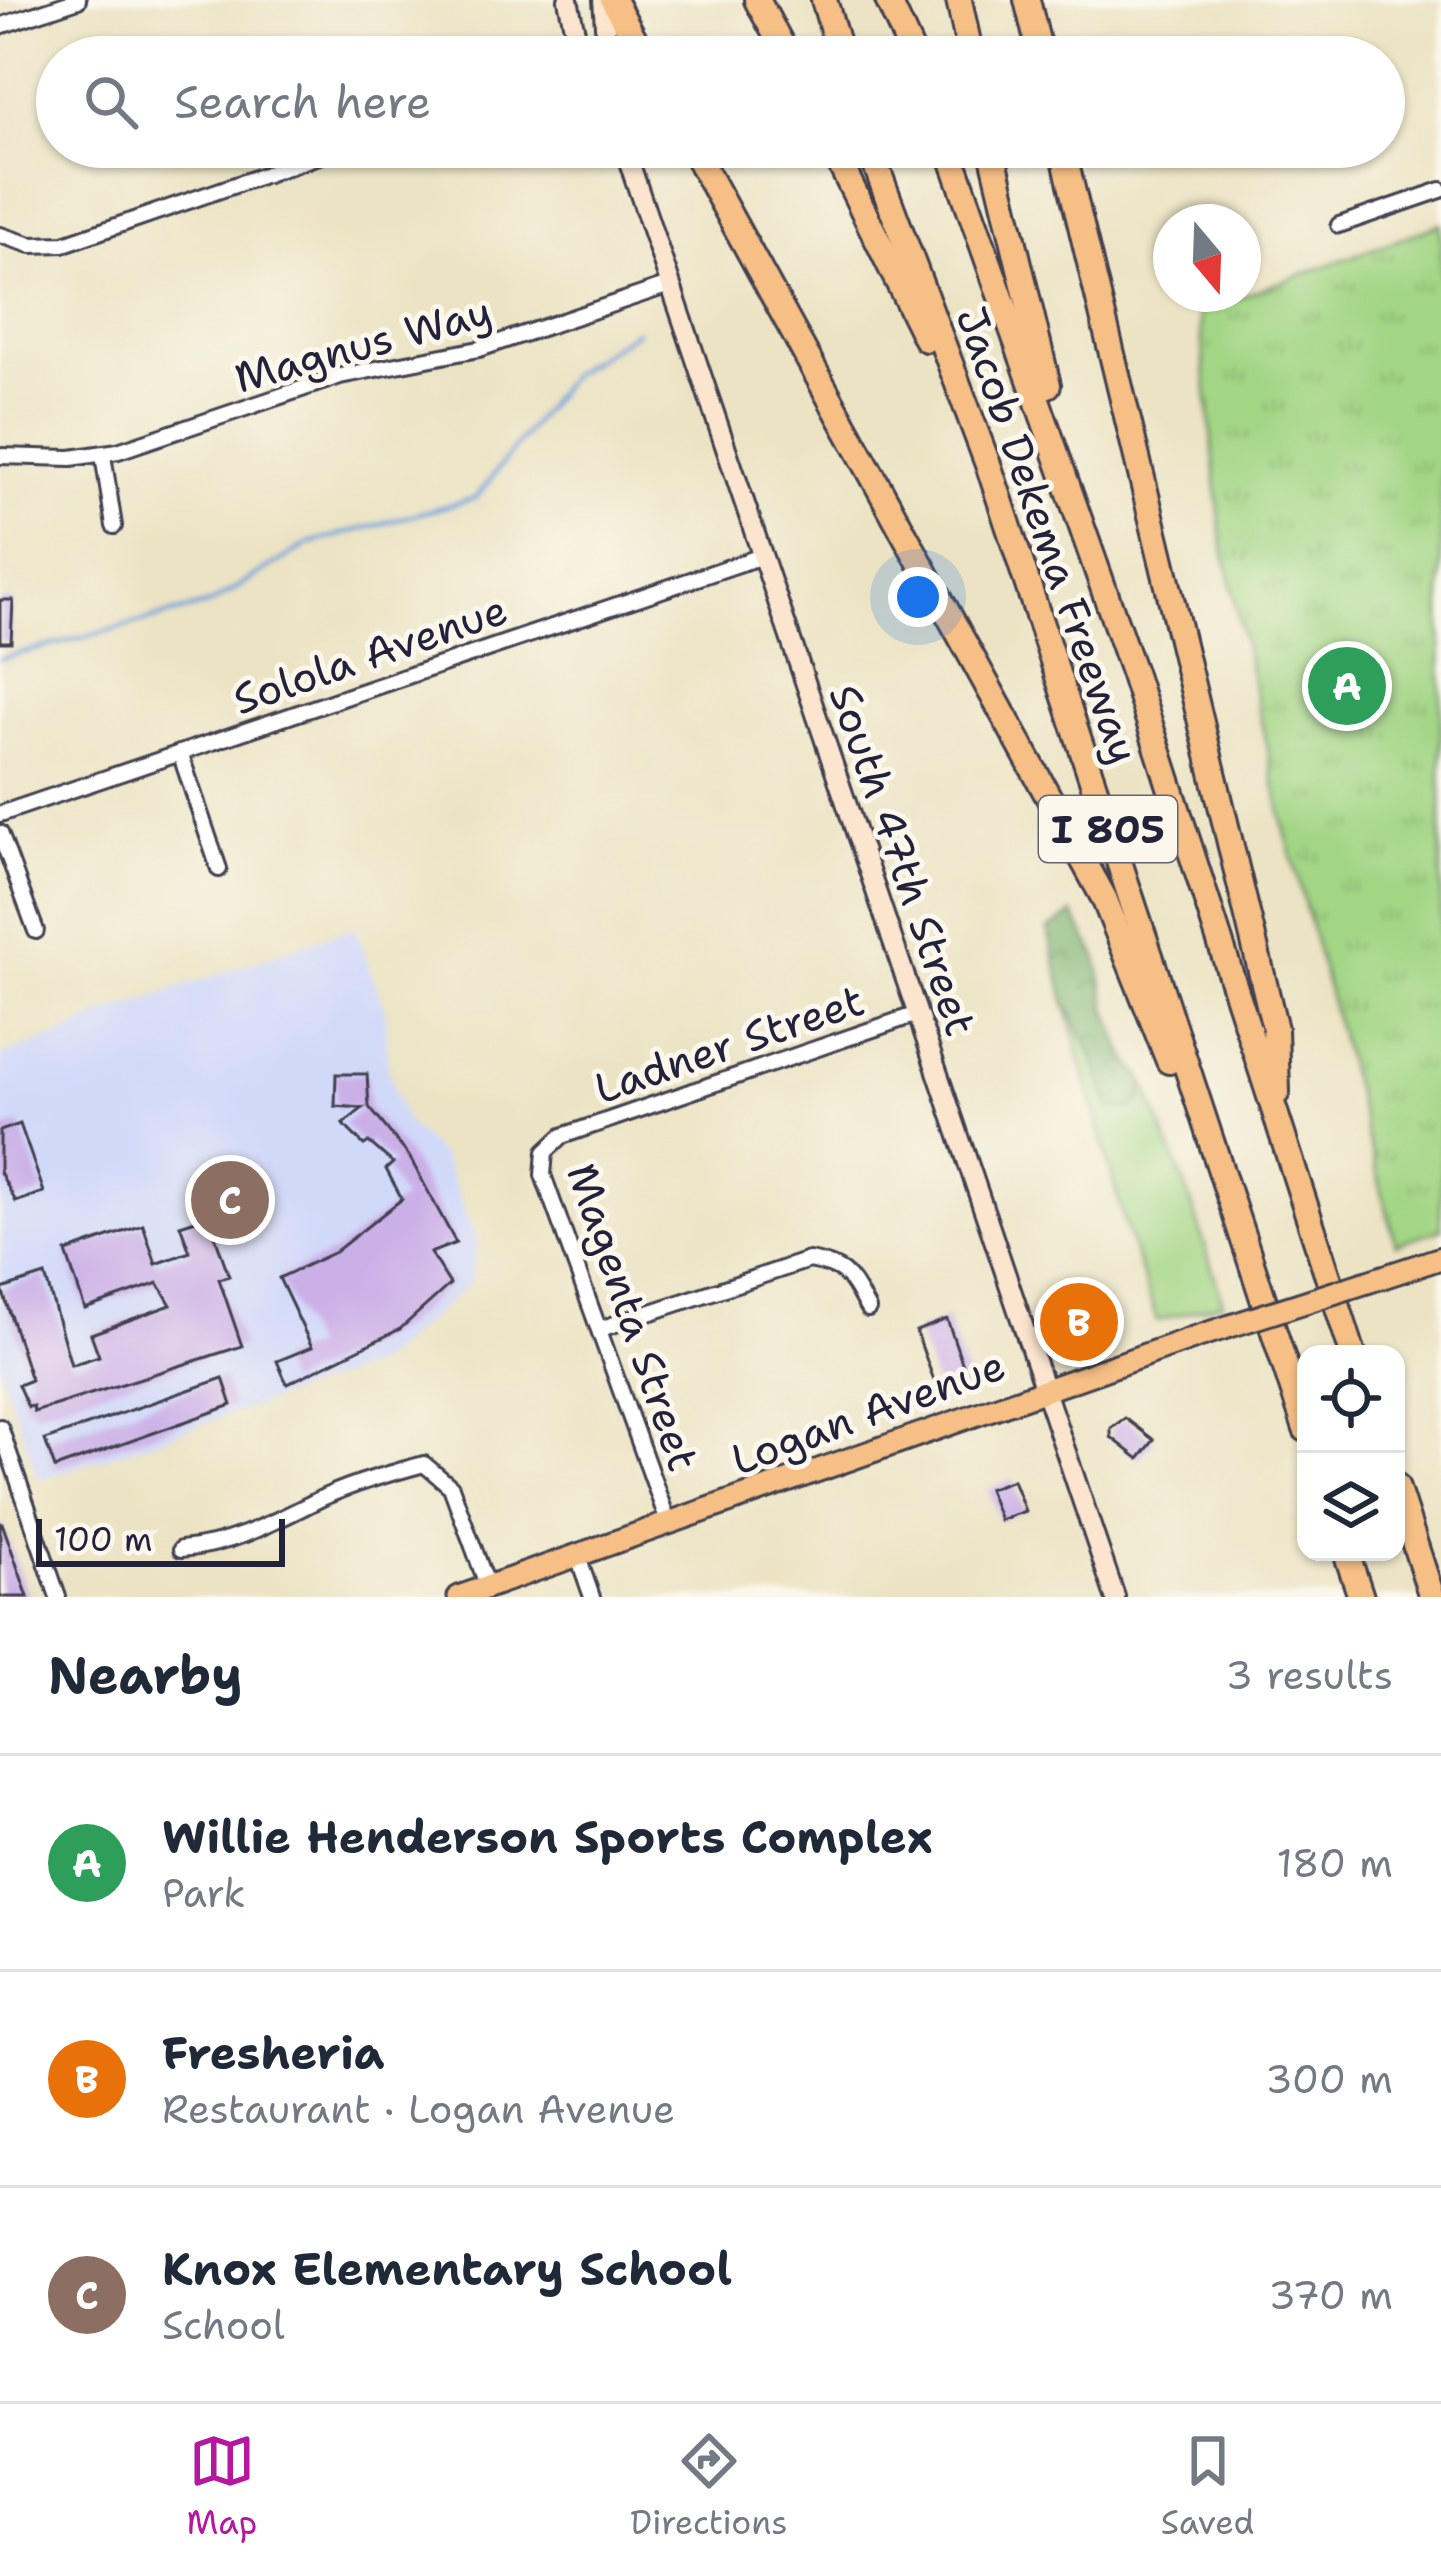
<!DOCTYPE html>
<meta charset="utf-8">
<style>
:root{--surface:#fff;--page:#f2f2f3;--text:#1f2937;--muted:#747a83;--line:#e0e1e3;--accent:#b5179e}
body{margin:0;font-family:"Shantell Sans",sans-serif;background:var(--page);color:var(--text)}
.controls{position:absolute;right:36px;bottom:36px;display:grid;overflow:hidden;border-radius:24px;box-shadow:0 3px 9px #0004}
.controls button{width:108px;height:108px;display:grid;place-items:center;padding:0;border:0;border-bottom:3px solid var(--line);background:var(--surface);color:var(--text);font:60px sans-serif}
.compass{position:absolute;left:1153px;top:204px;width:108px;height:108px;border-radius:50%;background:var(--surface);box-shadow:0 3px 9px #0004;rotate:161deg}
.scale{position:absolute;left:36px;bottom:30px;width:249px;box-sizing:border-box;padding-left:12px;border:6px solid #22223b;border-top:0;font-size:33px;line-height:42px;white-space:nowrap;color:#22223b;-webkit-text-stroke:9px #fbf7ec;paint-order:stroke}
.you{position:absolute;left:918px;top:597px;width:42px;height:42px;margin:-30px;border:9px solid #fff;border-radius:50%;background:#1a73e8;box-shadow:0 0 0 18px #1a73e833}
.badge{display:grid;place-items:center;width:78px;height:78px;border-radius:50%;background:var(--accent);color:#fff;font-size:39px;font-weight:700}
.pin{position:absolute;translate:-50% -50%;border:6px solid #fff;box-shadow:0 3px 12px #0006}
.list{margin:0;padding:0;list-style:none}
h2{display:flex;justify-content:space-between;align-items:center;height:156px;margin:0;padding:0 48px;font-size:51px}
h2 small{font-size:39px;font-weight:400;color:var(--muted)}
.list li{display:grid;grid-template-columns:78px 1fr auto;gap:36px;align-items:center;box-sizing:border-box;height:216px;padding:0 48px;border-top:3px solid var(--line)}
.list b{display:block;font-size:45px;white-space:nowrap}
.list p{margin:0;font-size:39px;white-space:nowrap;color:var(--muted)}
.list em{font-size:39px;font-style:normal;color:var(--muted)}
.icon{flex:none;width:66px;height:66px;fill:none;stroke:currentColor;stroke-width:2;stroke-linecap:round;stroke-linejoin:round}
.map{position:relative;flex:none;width:1441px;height:1597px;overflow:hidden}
.search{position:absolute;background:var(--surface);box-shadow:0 3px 9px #0004;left:36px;right:36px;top:36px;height:132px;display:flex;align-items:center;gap:30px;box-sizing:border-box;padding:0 42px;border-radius:66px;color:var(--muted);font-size:45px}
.sheet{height:804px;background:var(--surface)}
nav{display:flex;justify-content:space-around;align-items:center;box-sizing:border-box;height:168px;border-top:3px solid var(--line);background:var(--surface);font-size:33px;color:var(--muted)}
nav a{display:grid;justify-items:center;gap:6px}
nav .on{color:var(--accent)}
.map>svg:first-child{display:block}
.built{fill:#d1d9f9}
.green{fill:#a2d584;stroke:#627c60;stroke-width:3}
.forest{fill:url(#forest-crowns);stroke:#526c56;stroke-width:3}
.park{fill:url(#park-tufts);stroke:#627c60;stroke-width:3}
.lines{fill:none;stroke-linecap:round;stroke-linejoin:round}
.stream{stroke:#6fa1da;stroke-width:4.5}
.building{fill:#cbb0e7}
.minor-casing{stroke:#403f4f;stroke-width:20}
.secondary-casing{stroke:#403f4f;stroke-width:24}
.primary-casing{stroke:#403f4f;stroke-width:27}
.motorway-casing{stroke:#403f4f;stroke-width:30}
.minor{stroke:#fff;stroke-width:14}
.secondary{stroke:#fbe5cf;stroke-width:18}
.primary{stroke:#f5bf86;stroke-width:21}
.motorway{stroke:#f5bf86;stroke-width:24}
.primary-bridge-casing{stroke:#403f4f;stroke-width:27;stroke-linecap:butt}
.primary-bridge{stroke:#f5bf86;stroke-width:21}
.labels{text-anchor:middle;stroke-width:10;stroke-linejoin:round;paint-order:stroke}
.shield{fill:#fbf7ec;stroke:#636270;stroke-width:3}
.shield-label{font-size:39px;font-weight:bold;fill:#22223b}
.street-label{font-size:42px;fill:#22223b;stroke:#fbf7ec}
</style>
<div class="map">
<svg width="1441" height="1597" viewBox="0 0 1441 1597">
<defs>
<pattern id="forest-crowns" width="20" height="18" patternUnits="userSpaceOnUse" patternTransform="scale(3)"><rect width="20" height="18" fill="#81b672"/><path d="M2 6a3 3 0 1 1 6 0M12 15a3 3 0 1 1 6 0" fill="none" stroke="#69945f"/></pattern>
<pattern id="park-tufts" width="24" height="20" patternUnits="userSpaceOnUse" patternTransform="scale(3)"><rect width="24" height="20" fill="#a2d584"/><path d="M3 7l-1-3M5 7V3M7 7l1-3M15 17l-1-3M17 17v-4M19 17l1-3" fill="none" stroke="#8bb773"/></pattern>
</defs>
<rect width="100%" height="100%" fill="#fbf7ec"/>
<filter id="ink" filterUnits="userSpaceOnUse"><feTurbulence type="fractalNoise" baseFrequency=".00833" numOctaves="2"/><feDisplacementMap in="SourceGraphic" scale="24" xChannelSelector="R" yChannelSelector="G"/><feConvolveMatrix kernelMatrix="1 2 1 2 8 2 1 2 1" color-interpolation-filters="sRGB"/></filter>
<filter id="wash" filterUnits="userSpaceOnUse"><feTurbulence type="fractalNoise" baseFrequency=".004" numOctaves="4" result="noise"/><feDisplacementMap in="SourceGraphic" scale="48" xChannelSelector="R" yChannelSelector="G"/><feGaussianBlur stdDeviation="2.7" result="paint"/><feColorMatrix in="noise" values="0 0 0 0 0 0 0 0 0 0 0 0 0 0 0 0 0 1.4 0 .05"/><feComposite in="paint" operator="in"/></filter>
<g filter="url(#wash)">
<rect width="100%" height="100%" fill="#ebe3c3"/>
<path class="built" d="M354,927L385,1008L388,1071L406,1122L442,1157L477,1242L469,1284L377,1364L39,1480L0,1368V1056L73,1031L91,1019Z"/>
<path class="green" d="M1065,1001L1092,1054L1111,1108L1142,1099L1144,1081L1190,1199L1223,1302L1157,1321L1125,1224Z"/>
<path class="forest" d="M1073,914L1097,957L1108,1011L1125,1056L1144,1081L1142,1099L1131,1110L1110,1108L1092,1054L1065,1001L1048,930Z"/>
<path class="park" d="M1441,224V1229L1396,1244L1285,831L1222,541L1199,312Z"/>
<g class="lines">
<path class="stream" d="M0,659L210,604L310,543L476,498L571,374L637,331"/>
</g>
<g id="blocks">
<g class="building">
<path d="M0,600H13L11,642H0Z"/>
<path d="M336,1074H367L369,1107L409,1156L456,1243L430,1253L450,1284L400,1329L287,1384L277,1361L312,1347L279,1278L335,1252L402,1199L386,1169L393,1163L369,1142L364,1145L343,1124L363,1108L335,1106Z"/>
<path d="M20,1124L44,1192L16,1202L0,1172V1131Z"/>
<path d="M208,1216L229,1276L219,1279L242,1346L34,1412L33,1406L28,1407L18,1385L31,1380L2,1289L45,1275L71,1365L99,1356L91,1334L171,1305L158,1283L85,1309L66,1252L143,1225L156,1264L190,1252L180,1225Z"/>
<path d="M1084,1297L1098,1339L1075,1347L1060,1304Z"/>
<path d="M947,1319L970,1386L940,1397L916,1331Z"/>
<path d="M223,1378L232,1405L55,1468L45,1440Z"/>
<path d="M1125,1418L1154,1440L1139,1459L1111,1437V1428Z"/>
<path d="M1013,1480L1025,1511L1000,1520L988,1489Z"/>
<path d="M0,1523H2L28,1597H0Z"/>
</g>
</g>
</g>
<g filter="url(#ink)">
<use href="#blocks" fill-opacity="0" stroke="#403f4f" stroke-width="3"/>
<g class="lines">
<defs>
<g id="minor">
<path d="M0,26L78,0"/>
<path d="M1339,225L1441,190"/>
<path d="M0,235L31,245L64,244L345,147"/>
<path d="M103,455L114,526"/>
<path d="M0,456L71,458L118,451L340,376L479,349L669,285"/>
<path d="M180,753L219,869"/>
<path d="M0,814L762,556"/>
<path d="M0,833L36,931"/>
<path d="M600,1329L809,1260C848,1267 849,1276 868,1309"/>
<path d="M0,1427L58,1597"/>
<path d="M669,1524L543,1175L545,1152L562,1136L917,1014"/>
<path d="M181,1549C234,1545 277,1520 324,1497C355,1483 391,1473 424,1464L451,1487L488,1587"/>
<path d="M578,1557L592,1597"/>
</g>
<g id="secondary">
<path d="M568,0L577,41L589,57"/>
<path d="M597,57L606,38L603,0"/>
<path d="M624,147L1115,1597"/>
</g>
<g id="primary">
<path d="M1386,1276L1441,1258"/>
<path d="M459,1597L1196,1337"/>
</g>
<g id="motorway">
<path d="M613,0L644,57"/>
<path d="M757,0L788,57"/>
<path d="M824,0L841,57"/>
<path d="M888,0L914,57"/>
<path d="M959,0L971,57"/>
<path d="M1027,0L1041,57"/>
<path d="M692,147L1104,898L1169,1061"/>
<path d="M832,147L926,339"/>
<path d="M869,147L990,470L1306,1429"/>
<path d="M948,147L1134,675L1353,1354"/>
<path d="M991,147L1048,385"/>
<path d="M1062,147L1275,1029L1277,1092"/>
<path d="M1396,1486L1432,1597"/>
<path d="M1346,1552L1361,1597"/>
</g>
</defs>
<use href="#minor" class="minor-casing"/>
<use href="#secondary" class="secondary-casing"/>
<use href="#primary" class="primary-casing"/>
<use href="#motorway" class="motorway-casing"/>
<use href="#minor" class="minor"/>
<use href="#secondary" class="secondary"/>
<use href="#primary" class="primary"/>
<use href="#motorway" class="motorway"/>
<defs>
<path id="primary-bridge" d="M1196,1337L1386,1276"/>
</defs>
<use href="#primary-bridge" class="primary-bridge-casing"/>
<use href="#primary-bridge" class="primary-bridge"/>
</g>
</g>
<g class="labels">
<rect class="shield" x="1039" y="796" width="138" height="66" rx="9"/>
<g class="shield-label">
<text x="1108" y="843">I 805</text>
</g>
<g class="street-label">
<text transform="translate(363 344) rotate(-15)" y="15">Magnus Way</text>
<text transform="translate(1048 535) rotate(71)" y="15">Jacob Dekema Freeway</text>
<text transform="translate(370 654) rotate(-19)" y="15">Solola Avenue</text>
<text transform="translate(903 860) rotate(71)" y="15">South 47th Street</text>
<text transform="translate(729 1044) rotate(-19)" y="15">Ladner Street</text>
<text transform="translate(633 1317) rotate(71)" y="15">Magenta Street</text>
<text transform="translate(868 1412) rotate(-20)" y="15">Logan Avenue</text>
</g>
</g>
</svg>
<div class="controls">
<button><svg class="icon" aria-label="locate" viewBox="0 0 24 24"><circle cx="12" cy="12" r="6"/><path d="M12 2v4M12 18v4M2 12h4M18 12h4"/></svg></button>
<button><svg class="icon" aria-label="layers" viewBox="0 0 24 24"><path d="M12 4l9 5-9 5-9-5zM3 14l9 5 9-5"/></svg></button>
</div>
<svg class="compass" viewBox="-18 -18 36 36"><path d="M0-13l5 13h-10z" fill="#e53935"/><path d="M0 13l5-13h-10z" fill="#747a83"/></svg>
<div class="scale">100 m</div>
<div class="you"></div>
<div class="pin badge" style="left:1347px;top:686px;background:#2e9e5b">A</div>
<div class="pin badge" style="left:1079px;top:1322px;background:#e8710a">B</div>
<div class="pin badge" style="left:230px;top:1200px;background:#8d6e63">C</div>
<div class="search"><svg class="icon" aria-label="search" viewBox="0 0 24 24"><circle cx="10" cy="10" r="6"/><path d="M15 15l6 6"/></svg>Search here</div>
</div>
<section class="sheet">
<h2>Nearby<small>3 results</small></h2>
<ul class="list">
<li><span class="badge" style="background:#2e9e5b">A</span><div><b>Willie Henderson Sports Complex</b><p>Park</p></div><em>180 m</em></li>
<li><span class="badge" style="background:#e8710a">B</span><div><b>Fresheria</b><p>Restaurant · Logan Avenue</p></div><em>300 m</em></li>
<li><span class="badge" style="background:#8d6e63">C</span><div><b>Knox Elementary School</b><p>School</p></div><em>370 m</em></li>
</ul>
</section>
<nav>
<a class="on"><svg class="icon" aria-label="map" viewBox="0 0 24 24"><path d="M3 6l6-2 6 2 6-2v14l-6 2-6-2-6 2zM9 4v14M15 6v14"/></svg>Map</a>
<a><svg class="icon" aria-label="directions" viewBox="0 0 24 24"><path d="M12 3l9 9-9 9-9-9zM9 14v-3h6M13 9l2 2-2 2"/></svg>Directions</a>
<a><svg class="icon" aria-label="saved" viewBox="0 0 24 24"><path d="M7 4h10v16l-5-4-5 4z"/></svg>Saved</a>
</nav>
